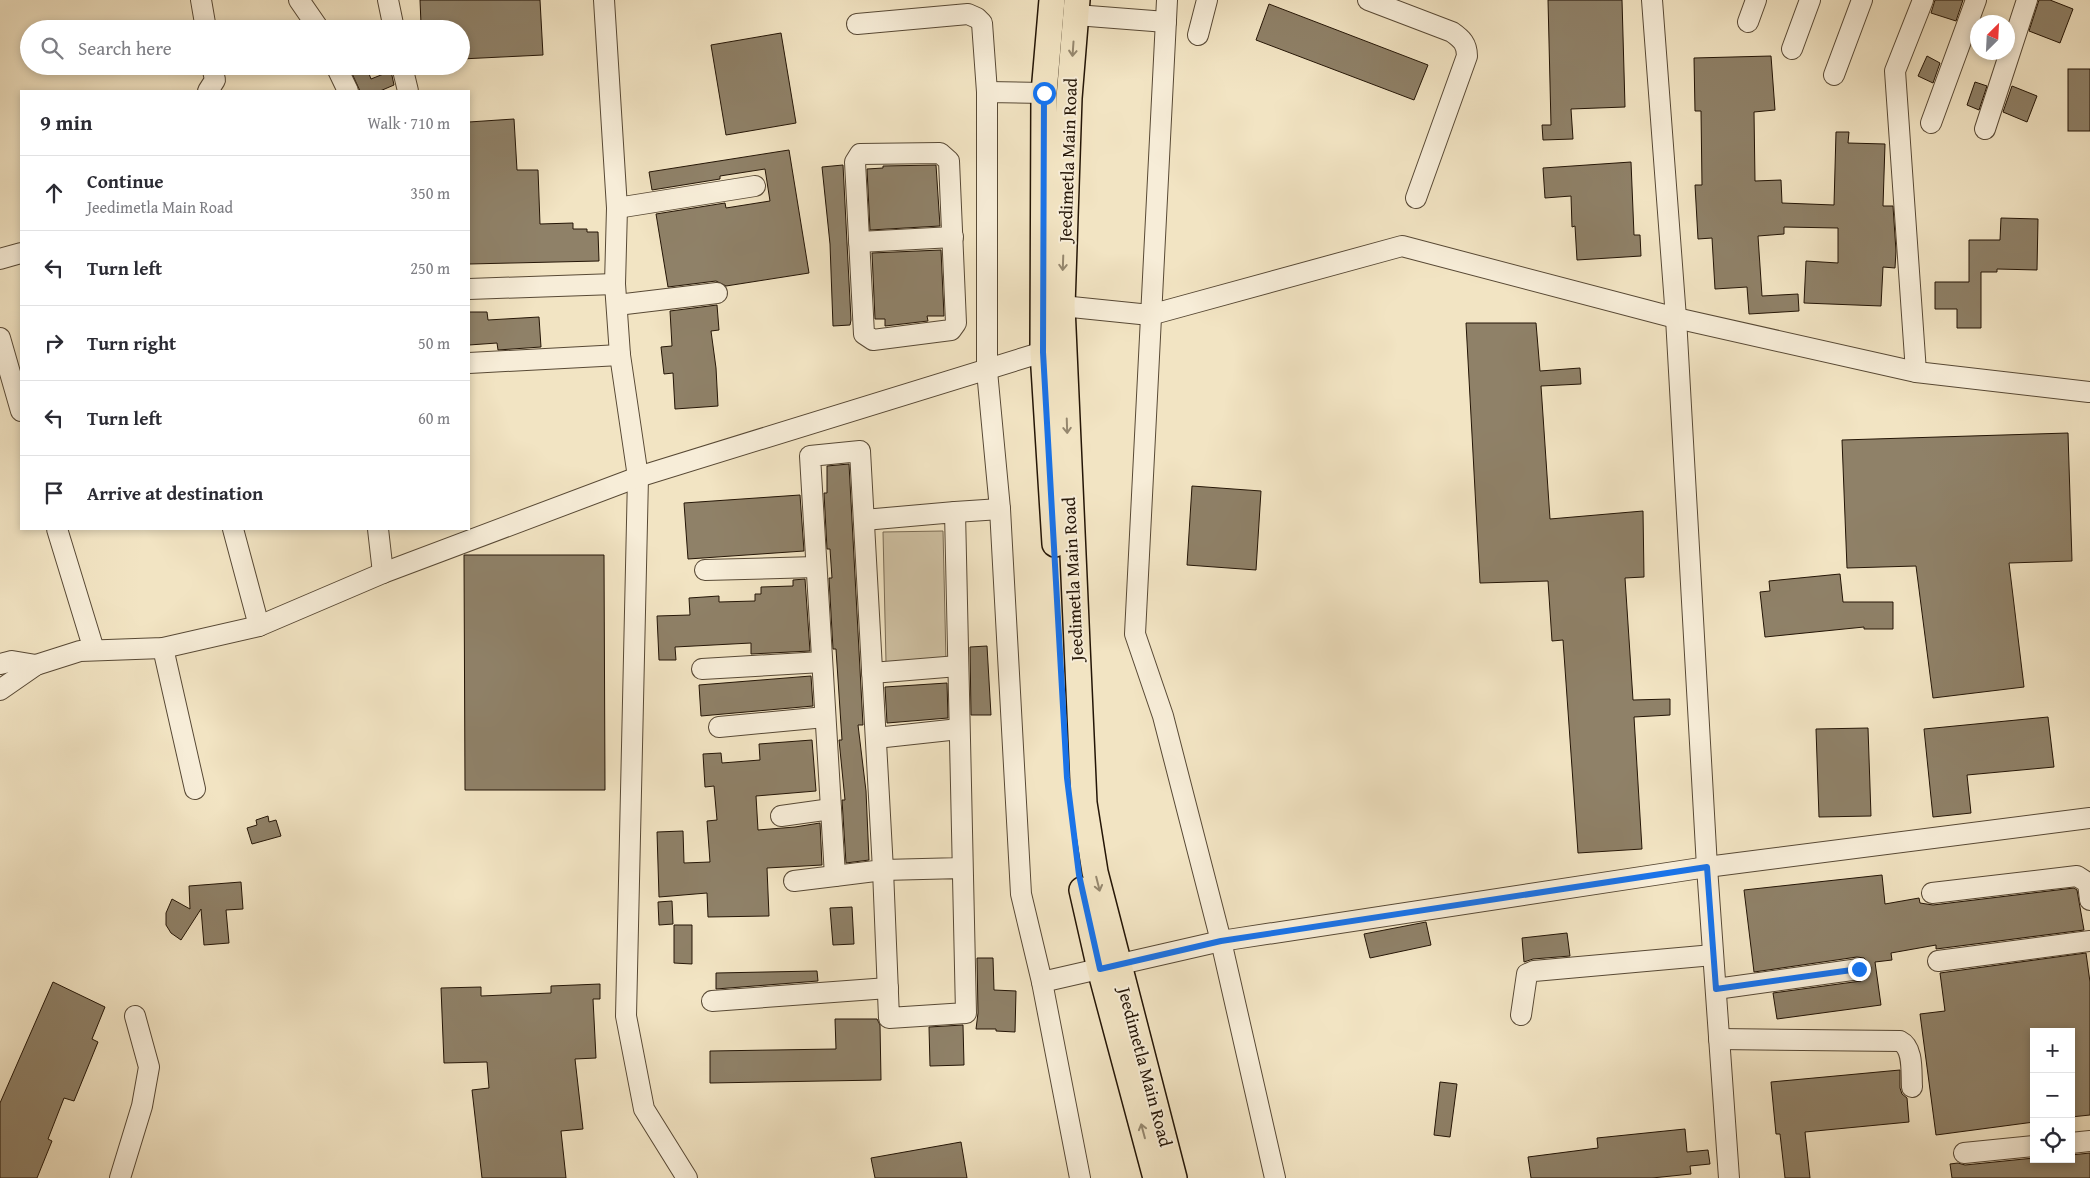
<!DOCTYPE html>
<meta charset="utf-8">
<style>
:root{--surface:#fff;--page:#f2f2f3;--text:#2b2b33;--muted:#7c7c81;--line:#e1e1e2}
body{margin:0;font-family:"Gentium Book Plus",serif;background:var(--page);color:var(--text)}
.controls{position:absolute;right:15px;bottom:15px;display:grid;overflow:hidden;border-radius:0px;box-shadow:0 2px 8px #0003}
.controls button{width:45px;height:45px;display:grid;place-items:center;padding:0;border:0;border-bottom:1px solid var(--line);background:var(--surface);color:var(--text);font:25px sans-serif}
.compass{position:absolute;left:1970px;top:15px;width:45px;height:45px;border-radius:50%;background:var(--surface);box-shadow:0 2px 8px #0003;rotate:24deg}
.stop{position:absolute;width:15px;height:15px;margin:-11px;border:4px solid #1a73e8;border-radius:50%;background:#fff}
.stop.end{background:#1a73e8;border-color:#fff;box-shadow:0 1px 5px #0008}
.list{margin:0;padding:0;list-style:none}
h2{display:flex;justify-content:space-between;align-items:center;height:65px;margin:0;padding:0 20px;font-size:21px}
h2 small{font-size:16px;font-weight:400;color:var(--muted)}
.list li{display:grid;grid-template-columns:32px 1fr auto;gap:15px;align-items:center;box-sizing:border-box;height:75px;padding:0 20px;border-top:1px solid var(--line)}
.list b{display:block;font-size:19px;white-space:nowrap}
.list p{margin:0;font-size:16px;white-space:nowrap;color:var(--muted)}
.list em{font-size:16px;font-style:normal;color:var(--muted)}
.icon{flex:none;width:28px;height:28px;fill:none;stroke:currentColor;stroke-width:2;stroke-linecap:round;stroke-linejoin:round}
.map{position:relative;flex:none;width:2090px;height:1178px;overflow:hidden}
.search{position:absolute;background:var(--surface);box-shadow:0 2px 8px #0003;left:20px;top:20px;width:450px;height:55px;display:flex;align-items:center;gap:12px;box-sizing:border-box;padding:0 18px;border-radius:28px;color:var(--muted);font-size:19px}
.panel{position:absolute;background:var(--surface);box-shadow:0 2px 8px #0003;left:20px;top:90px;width:450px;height:440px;border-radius:0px}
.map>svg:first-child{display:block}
.green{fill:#cfc1a3;stroke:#7a6b54}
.building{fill:#8f8168;stroke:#241506}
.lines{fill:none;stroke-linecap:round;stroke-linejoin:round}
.minor-casing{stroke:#584935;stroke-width:22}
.major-casing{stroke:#241506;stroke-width:28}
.minor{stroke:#f7edd8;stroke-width:20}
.major{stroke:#f2e4c3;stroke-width:25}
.oneway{stroke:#95876e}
.route{stroke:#1a73e8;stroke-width:6}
.labels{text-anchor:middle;stroke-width:4;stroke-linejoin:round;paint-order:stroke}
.street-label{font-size:18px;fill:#241506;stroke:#f7edd8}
</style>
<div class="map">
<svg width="2090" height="1178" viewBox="0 0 2090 1178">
<rect width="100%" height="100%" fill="#f2e4c3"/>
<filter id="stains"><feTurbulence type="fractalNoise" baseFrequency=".004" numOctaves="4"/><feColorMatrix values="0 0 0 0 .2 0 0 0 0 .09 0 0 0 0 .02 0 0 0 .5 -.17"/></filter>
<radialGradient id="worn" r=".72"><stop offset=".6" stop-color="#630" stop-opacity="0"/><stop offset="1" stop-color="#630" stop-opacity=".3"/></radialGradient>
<path class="green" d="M943,531L946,661L886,662L883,532Z"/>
<g class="building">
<path d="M420,0H540L543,55L461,59V29H434V22L421,24Z"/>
<path d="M1548,0H1622L1625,107L1571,109L1573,139L1543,140L1542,125H1551Z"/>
<path d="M1935,0H1963L1956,21L1931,13Z"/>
<path d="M2039,0H2050L2073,9L2060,43L2029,31Z"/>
<path d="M1269,4L1428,65L1414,100L1256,40Z"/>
<path d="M781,33L796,123L726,135L711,45Z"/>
<path d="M1771,56L1775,110L1754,112L1755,181L1781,180L1782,203L1834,205L1836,132H1849L1848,143L1885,144L1883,206H1893L1896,251L1895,268L1883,267L1881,306L1804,303L1806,261L1838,263V228L1784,227V234L1758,236L1762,296L1798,294L1799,311L1749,314L1747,287L1715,289L1712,238L1698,239L1695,185H1702L1701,111H1695L1694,58Z"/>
<path d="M1927,56L1940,63L1933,83L1918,76Z"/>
<path d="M366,66L371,79L391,71L394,85L380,91H360L349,67Z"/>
<rect x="2068" y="69" width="22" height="62"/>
<path d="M1975,82L1987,86L1979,110L1967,105Z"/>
<path d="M2012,86L2037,96L2027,122L2003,112Z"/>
<path d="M514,119L517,170H538L540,224L573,223V229H587V232H598L599,261L469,264V122Z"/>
<path d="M789,150L809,273L726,286L716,281L668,287L656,214L725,203L726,208L770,201L765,169L720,176V179L652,190L649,172Z"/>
<path d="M1631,162L1634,235H1640L1641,256L1577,260L1575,226L1572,227L1571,196L1545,198L1543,168Z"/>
<path d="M843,165L851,320L850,325L833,326L830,244L822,167Z"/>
<path d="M936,165L940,226L870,230L867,169L883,168V166Z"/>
<path d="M2001,218L2038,219L2037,270L1997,269V272H1981V328H1957V309H1935V282H1969V240H2000Z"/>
<path d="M941,250L944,316H927L928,321L885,326V319H875L872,253Z"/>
<path d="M717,305L719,330L711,331L716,368L718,406L675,409L673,373L664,374L661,347L672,346L670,311Z"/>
<path d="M469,312H487L488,320L539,317L541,347L498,350L497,343L469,345Z"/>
<path d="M1466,323H1536L1540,371L1580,368L1581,384L1541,386L1550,519L1643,511L1644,577L1625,578L1633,700L1670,699V715L1634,717L1642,849L1578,853L1563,640L1552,641L1548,581L1480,583Z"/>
<path d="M2068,433L2072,561L2009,563L2024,687L1933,698L1916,566L1847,568L1842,440Z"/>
<path d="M849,464L863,725H858L866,791L869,860L846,863L842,800H845L839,740H842L836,649H833L829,578H832L830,549H827L824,493H827V466Z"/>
<path d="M1192,486L1261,491L1256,570L1187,565Z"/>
<path d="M800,495L804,551L688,559L684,503Z"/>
<path d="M464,555H604L605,790H465Z"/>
<path d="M1840,574L1843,602H1893V629H1864V627L1765,637L1760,592L1770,591L1769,581Z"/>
<path d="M805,579L810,651L751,654V643L675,647L676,660H659L657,616L690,615L689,598L719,596V602L755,601V594H761V587L793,586V580Z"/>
<path d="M987,646L991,715H971L970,647Z"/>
<path d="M811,676L813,706L701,716L699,685Z"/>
<path d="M947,683L948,718L887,723L885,687Z"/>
<path d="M2048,717L2054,767L1967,775L1971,813L1933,817L1924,729Z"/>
<path d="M1868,728L1871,816L1819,817L1816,729Z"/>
<path d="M812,740L816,791L756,796L758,830L795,827L820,823L822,865L767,868L769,916L708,917L707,893L659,897L657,832L683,831L684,863L710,862L707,821L717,820L714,786L705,787L703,754L721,753L722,763L760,760L759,744Z"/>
<path d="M268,816L269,822L276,820L281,836L252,844L247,828L257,825L256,820Z"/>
<path d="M1882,875L1885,904L1919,898L1920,903L1933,905L2074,888L2077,890L2084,930L1936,949V945L1891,953L1892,960L1875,962L1881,1005L1777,1019L1773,993L1861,981L1870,974L1871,967L1864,958L1857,957L1754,972L1744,890Z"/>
<path d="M241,882L243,909L226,910L229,943L204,945L201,909L181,940L171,933L166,925V913L172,899L190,909L189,886Z"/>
<path d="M672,901L673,924L659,925L658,902Z"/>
<path d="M852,907L854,944L833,945L830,908Z"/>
<path d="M1426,922L1431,945L1370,958L1364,934Z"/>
<path d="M674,925H692V964L674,963Z"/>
<path d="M1567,933L1570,956L1533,959L1524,962L1522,938Z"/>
<path d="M2086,953L2090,982V1115L2071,1117V1032H2034V1122L1936,1135L1920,1014L1945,1011L1940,973Z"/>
<path d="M977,958H993L994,990L1016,991L1015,1032L996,1031V1029H976L978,1013Z"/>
<path d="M817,971L818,981L716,989V973Z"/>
<path d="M53,982L105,1007L92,1039L98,1042L74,1101L64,1098L48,1139L52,1141L37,1178H0V1103Z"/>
<path d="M600,984V999H593L596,1058L575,1059L583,1129L561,1131L566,1178H482L472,1090L489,1088L487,1062L444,1063L441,988L481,987V996L551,993V986Z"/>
<path d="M835,1019H877L880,1025L881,1080L710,1083V1051L836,1049Z"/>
<path d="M963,1025L964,1065L930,1066L929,1027Z"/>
<path d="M1900,1070V1088L1902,1094L1907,1098L1909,1122L1805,1132L1810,1178H1785L1780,1134H1776L1771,1082Z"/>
<path d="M1440,1082L1457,1084L1450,1137L1434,1135Z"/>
<path d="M1685,1129L1687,1152L1708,1150L1710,1164L1690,1166L1691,1174L1652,1178H1531L1528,1157L1598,1148L1597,1138Z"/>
<path d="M961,1142L967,1178H875L871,1158Z"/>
<path d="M2090,1153V1178H1952L1950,1164L1958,1163L1965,1165L2034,1158L2071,1159V1155Z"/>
</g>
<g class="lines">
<defs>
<g id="minor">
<path d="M201,0L206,29"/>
<path d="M299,0L319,29"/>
<path d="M388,0L394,29"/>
<path d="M604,0L617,208L615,284L620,355L638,477L626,1016L644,1109L687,1178"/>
<path d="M1167,0L1135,634L1163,716L1221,941L1275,1178"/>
<path d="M1368,0L1452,32C1462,39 1467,44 1467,56L1416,198"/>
<path d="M1652,0L1676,318L1707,867L1729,1178"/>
<path d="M1076,15L1166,22"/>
<path d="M1748,22L1756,0"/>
<path d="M857,24L968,14L977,18L982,23L987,92"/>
<path d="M1198,35L1207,0"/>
<path d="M1792,49L1810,0"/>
<path d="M336,66L348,91"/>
<path d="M402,66L408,91"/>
<path d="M1834,75L1862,0"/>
<path d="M208,91L215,80L212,66"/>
<path d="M1044,93L987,92V371L1000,509L1021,894L1042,982L1080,1178"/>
<path d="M1931,123L1976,0"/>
<path d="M1985,129L2027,0"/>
<path d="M940,153L949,161L956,323L951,330L873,340L864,334L855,162L860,154Z"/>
<path d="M617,208L755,186"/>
<path d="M859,242L953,237"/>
<path d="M0,259L21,253"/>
<path d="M469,289L615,284"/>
<path d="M617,305L717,293"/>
<path d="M1062,306L1150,315L1402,246L1676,318L1916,372L2089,392"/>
<path d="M0,338L21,411"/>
<path d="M469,363L620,355"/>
<path d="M1916,372L1895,71L1923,0"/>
<path d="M860,451L883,870L835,876L810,456Z"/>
<path d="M955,512L1000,509"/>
<path d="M864,520L955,512L966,1013L889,1018L883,870L962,868"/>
<path d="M57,529L94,650"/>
<path d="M233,529L259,626"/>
<path d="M378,529L383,573"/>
<path d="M705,570L816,567"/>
<path d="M163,648L195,789"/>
<path d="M0,664L12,661L36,665"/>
<path d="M702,669L822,662"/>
<path d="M872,673L958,666"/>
<path d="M0,690L36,665L80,651L163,648L259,626L383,573L638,477L1043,352"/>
<path d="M719,727L825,717"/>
<path d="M876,738L959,729"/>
<path d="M781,816L831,809"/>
<path d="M794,881L835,876"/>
<path d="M1932,893L2077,876L2088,883L2090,900"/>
<path d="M1938,961L2090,941"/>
<path d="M1042,982L1221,941L1707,867L2090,818"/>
<path d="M1716,989L1859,969"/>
<path d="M712,1001L888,988"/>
<path d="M1521,1015L1527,974L1534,971L1713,955"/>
<path d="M1719,1039L1900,1041C1914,1048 1911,1072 1912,1087"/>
<path d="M2071,1143L2090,1141"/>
<path d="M1964,1153L2034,1146"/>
<path d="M120,1178L142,1106L149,1067L135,1016"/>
</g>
<g id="major">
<path d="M1052,0L1044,93L1043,352L1055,544"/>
<path d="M1077,0L1069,98L1062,306L1084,803L1095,872L1174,1178"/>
<path d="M1082,890L1100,969L1156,1178"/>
</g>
</defs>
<use href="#minor" class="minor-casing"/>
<use href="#major" class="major-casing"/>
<use href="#minor" class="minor"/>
<use href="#major" class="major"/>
</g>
<defs><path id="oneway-shaft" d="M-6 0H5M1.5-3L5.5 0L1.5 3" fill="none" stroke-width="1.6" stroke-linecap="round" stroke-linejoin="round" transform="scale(1.25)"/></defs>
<g class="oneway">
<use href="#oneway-shaft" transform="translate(1073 49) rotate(94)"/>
<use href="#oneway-shaft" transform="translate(1063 263) rotate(92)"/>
<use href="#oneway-shaft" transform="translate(1067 426) rotate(88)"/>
<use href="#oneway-shaft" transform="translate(1098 884) rotate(76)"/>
<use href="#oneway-shaft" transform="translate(1143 1131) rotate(-105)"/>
</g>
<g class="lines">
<path class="route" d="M1044,93L1043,352L1067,778L1079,875L1100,969L1221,941L1707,867L1716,989L1859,969"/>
</g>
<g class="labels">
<g class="street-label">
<text transform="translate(1068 160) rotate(-88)" y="6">Jeedimetla Main Road</text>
<text transform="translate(1073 579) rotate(-93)" y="6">Jeedimetla Main Road</text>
<text transform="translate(1145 1067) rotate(75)" y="6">Jeedimetla Main Road</text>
</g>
</g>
<rect width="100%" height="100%" filter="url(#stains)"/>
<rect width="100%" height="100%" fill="url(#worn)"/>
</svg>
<div class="controls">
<button>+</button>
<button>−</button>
<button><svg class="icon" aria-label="locate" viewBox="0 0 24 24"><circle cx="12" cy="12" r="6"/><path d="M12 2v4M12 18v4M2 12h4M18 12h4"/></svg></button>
</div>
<svg class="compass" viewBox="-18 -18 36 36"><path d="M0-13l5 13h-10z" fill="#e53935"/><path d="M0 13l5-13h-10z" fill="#7c7c81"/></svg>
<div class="stop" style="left:1044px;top:93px"></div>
<div class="stop end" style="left:1859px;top:969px"></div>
<div class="search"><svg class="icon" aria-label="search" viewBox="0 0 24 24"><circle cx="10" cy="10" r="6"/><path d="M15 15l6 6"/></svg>Search here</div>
<section class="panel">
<h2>9 min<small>Walk · 710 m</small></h2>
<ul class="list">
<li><svg class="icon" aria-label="ahead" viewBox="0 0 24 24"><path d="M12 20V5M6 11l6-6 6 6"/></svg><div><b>Continue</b><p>Jeedimetla Main Road</p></div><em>350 m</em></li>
<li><svg class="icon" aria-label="left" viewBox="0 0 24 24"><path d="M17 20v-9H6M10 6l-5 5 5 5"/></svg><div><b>Turn left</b></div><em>250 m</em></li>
<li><svg class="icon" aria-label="right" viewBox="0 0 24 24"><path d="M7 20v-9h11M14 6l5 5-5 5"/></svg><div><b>Turn right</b></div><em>50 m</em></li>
<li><svg class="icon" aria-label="left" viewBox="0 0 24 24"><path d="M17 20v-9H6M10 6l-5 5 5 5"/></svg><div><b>Turn left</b></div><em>60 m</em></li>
<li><svg class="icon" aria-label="arrive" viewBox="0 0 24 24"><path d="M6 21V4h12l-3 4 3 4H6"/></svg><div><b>Arrive at destination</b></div></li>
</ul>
</section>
</div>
